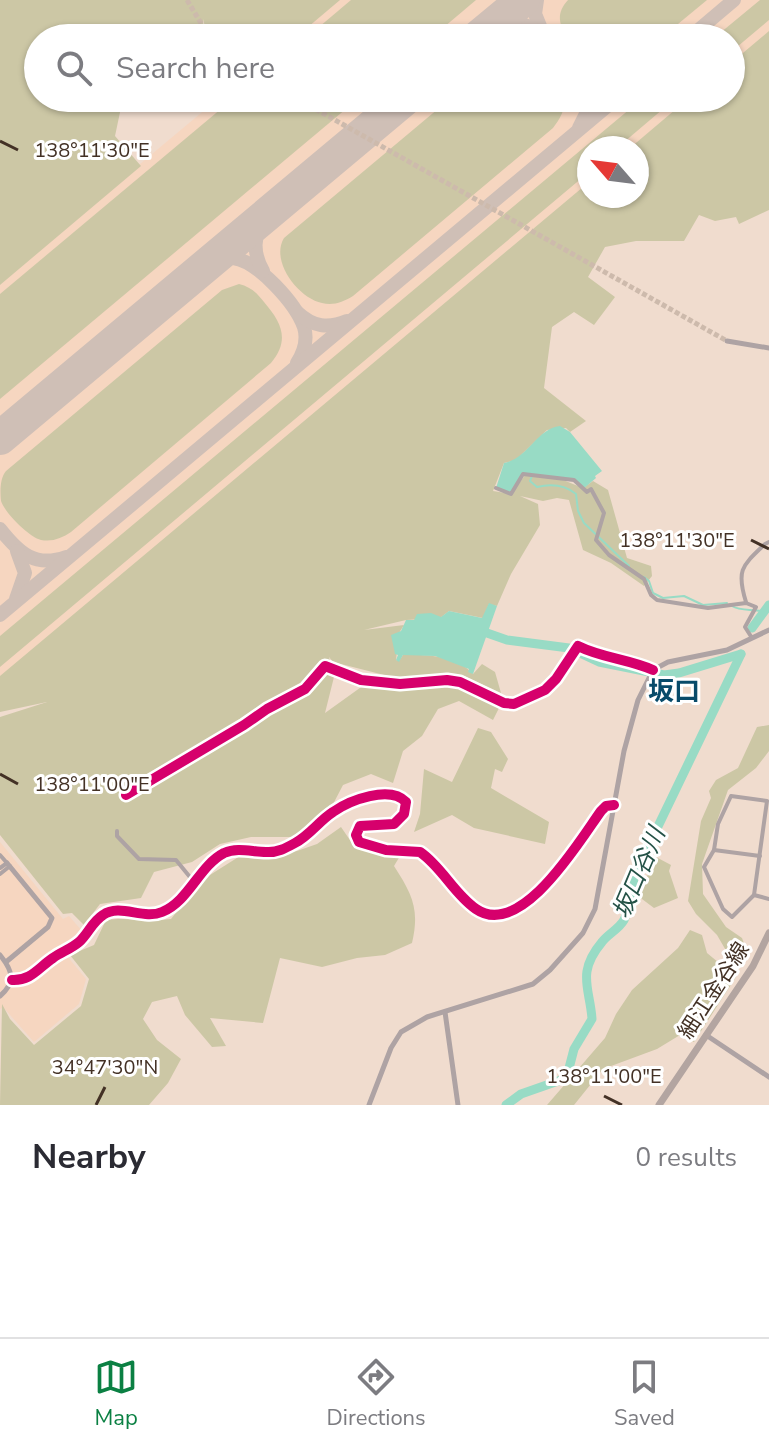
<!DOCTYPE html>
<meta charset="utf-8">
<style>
:root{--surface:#fff;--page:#f2f2f3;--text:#2b2b33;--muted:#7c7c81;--line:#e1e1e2;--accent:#0b8043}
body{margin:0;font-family:"Nunito Sans","Noto Sans JP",sans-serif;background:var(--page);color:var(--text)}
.compass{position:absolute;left:577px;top:136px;width:72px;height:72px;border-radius:50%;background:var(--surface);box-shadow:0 2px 6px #0004;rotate:298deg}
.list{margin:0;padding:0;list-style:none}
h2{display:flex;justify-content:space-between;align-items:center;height:104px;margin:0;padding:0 32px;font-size:34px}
h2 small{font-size:26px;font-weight:400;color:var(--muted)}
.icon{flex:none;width:44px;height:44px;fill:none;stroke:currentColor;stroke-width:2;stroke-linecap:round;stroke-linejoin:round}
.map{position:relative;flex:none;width:769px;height:1105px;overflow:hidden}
.search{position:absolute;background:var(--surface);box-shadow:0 2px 6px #0004;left:24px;right:24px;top:24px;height:88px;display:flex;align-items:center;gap:20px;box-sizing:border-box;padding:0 28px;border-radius:44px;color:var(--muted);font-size:30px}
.sheet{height:232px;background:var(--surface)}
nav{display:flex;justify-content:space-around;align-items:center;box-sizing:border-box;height:112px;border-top:2px solid var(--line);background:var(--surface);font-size:22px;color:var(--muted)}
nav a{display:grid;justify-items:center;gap:4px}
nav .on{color:var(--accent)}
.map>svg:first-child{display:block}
.built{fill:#f6d6c0}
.green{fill:#ccc7a5}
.water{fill:#98dbc5}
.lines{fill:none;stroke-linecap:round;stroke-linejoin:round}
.stream{stroke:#98dbc5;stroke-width:2}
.river{stroke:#98dbc5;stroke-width:9}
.taxiway{stroke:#cfbfb6;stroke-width:14}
.runway{stroke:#cfbfb6;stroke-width:34}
.tertiary-tunnel{stroke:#cdbaac;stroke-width:5;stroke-dasharray:5 2.5;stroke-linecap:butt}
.minor{stroke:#aea3a4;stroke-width:4}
.tertiary{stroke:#aea3a4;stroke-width:5}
.primary{stroke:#b3a5a1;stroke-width:7}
.cycleway-casing{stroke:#fff;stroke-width:15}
.cycleway{stroke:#d6006c;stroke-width:10}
.ticks{fill:none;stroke:#433125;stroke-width:3}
.labels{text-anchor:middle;stroke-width:6;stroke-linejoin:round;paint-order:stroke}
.street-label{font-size:22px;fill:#433125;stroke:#fff}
.water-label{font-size:24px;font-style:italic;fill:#255247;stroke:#fff}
.quarter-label{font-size:26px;font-weight:bold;fill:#084b6a;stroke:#fff}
.ticks-label{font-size:20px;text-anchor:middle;fill:#433125;stroke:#fff;stroke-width:6;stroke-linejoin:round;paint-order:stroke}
</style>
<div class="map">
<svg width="769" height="1105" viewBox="0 0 769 1105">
<rect width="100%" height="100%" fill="#f0dcce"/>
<g class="built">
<path d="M337,0H769V51L731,82V38H291Z"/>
<path d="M219,98H712L637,148H589V196L0,691V281Z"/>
<path d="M0,842L63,919L69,916L82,931L62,950L86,979L79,1004L34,1042L3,1007L0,1009Z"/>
</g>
<g class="green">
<path d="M0,0H340L295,38H208L203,19L204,38H38V98H123L115,136L141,166L0,285Z"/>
<path d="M351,0H476L431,38H306Z"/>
<path d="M568,0H707L661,38H569C558,25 556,13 568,0Z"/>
<path d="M760,0H769V20L731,52V38H714Z"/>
<path d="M769,31V210L739,224L736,217L715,221L699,215L684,241H636L605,247L588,277L615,297L594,325L574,312L552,327L544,388L586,421L570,432L566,428L547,430L516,460L504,463L493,491L511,494L526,474L553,476L583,488L593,481L608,490L627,558L651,566L652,576L644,586L611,563L583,550L569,500L557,498L543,501L520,496L538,504L540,525L511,574L497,606L489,604L483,618L449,611L440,618L406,620L364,630L404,625L399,633L396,660L399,661L403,655C425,654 458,656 473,674L482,664L495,672L501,693L462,675L439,674L396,678L333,662L329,657L334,677L325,713L364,685L388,690H417L449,683L500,706L493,720L459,701L438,709L422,736L403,751L393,783L371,774L343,785L330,810L298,837H251L220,844L192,862L154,872L141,898L100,904L84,925L72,913L63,914L0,835V717L47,702L0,712V676L589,182V196H637V148H630L689,98H731V63Z"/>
<path d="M234,98H359L0,399V294Z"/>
<path d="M451,98H565C565,110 560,119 553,128L353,296C343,302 333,306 322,303C298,298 270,261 284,238Z"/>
<path d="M643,98H676L617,148H589V172L0,667V636Z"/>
<path d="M239,284C251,287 257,293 264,302C282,323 290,340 271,363L71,532C62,538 53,542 41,540C29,537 5,513 1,501C0,491 0,478 6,471L222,290Z"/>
<path d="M769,725V751L756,768L728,790L702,864L703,894L726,927L742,938L746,949L728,954L717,935L696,914L688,901L701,821L711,798L709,791L716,780L738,768L757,727Z"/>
<path d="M478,728L491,732L508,759L502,772L495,769L491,788L549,822L545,844L474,828L452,815L414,832L420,814L424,769L452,782Z"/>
<path d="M341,827L354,846L400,856L394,866C412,894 420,909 412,943L385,955L357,958L322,967L280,958L263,1023L210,1018L226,1046L212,1047L185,1015L177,996L152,1002L143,1019L157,1040L181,1059L168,1083L149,1105H0L2,1004L10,1019L34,1045L81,1006L89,979L70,955L94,945L106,920C129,917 149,922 171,919L202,880L240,856L263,857L297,851L317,844Z"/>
<path d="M656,857L671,865L669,871L678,898L654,908L638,896Z"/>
<path d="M690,930L702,935L707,953L736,977L694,1042L680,1035L657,1049L603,1069L574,1105H547L605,1038L616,1014L632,990L678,948Z"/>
</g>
<g class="water">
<path d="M560,426L570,432L602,471L595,476L596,478L583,489L574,480L523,474L511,494L496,488L504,463C528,459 536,429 560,426Z"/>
<path d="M489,603L497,606L473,674L468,672L469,669L435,656L403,655L399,662L396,660L398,655L395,654L391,635L401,631L406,620H414L417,614L431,613L441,617L449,611L482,618Z"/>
</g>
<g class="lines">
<g class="stream">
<path d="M532,476L530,481L537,487C550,484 565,485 576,494L578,511L584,523L629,566"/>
<path d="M644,577L649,581L653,593L663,598L684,596L703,605L727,603"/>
<path d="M732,606C740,611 751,609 761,611L769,603"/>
</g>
<g class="river">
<path d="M752,628L769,605"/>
<path d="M487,633L507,640L569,648L599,662L664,675L679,673L741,654"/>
<path d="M506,1105L521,1094L561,1080L568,1072L574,1049L592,1019C590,988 576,973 602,942C608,934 619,929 624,920C629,910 631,886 636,872L741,654"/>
</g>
<g class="taxiway">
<path d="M537,0L535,14L544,36"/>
<path d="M488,29C510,19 528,21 546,38"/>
<path d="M689,38L734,0"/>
<path d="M579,128L586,114V98"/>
<path d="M204,267C213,262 222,257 233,258C258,261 296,304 304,327C308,340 304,352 297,363"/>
<path d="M263,271C251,250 254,230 269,213"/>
<path d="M297,312C313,327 328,329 347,321"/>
<path d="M0,529C19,553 35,568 66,557"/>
<path d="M16,599L25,573L17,551"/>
<path d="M0,615L617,98"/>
</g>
<g class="runway">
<path d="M477,38L523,0"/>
<path d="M0,438L406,98"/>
</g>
<g class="tertiary-tunnel">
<path d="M187,0L210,38"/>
<path d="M296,98L727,341"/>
</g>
<g class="minor">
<path d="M496,488L511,494L523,474L574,480L587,492L591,489L604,513L596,540L609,555L644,579L651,595L657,600L708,608L746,603L756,607L745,627L752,638"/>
<path d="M746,602C736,570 742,566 765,544L769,542"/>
<path d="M126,795L244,725L267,709L305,689L325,666L361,680L400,684L447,680L460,682L504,703L514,704L545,690L556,679L578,646C602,658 628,659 653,670"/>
<path d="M731,796L767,801L754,895L732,917L723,909L704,867L714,850L718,824Z"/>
<path d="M117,831V836L139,859L176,860L194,882"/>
<path d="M714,850L760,856"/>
<path d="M0,855L7,863L0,868"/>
<path d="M0,874L10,866"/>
<path d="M754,895L769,899"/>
</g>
<g class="tertiary">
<path d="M727,341L769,348"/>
<path d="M0,955C13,971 16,982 0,996"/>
<path d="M6,962L48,927L52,918L7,863"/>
<path d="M12,980C31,981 38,968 53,958C61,952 71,949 79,942C88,934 92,922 103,915C120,903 143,920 162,912C189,901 199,866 224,853C238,847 252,852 266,852C277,853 286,848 295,843C310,835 319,821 333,812C350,800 390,785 406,802L404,814L394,824L360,826L356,835L359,842L386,850L420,852C442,867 454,894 476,909C521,940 580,840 601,811L606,806L614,805"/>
<path d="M445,1012L458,1105"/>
<path d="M706,1035L769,1077"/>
<path d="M369,1105L391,1048L401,1032L427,1017L533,984L550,970L583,933L595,909L624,751L638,700L653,670L668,662L727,650L769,630"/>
</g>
<path class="primary" d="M659,1105L753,966L769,933"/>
<defs>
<g id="cycleway">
<path d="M126,795L244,725L267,709L305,689L325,666L361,680L400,684L447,680L460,682L504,703L514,704L545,690L556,679L578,646C602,658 628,659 653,670"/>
<path d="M12,980C31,981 38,968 53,958C61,952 71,949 79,942C88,934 92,922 103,915C120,903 143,920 162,912C189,901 199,866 224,853C238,847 252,852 266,852C277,853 286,848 295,843C310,835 319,821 333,812C350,800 390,785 406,802L404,814L394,824L360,826L356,835L359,842L386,850L420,852C442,867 454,894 476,909C521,940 580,840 601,811L606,806L614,805"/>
</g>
</defs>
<use href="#cycleway" class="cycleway-casing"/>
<use href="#cycleway" class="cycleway"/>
</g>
<path class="ticks" d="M0,141L18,150M751,540L769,549M0,774L18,784M604,1096L622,1105M96,1105L105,1087"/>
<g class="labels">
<g class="street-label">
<text transform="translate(713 990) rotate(-57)" y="8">細江金谷線</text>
</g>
<g class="water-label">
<text transform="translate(639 873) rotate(-67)" y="8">坂口谷川</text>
</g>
<g class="quarter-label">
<text x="674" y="700">坂口</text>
</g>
</g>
<g class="ticks-label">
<text x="92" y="157">138°11'30"E</text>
<text x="677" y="547">138°11'30"E</text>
<text x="92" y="791">138°11'00"E</text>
<text x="105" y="1074">34°47'30"N</text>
<text x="604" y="1083">138°11'00"E</text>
</g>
</svg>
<svg class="compass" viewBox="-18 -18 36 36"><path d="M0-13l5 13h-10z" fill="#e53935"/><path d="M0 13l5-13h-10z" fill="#7c7c81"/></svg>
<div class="search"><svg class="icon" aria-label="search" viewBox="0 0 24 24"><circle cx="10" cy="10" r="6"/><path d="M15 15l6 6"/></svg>Search here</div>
</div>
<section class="sheet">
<h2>Nearby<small>0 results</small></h2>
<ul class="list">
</ul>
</section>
<nav>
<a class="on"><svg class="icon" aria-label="map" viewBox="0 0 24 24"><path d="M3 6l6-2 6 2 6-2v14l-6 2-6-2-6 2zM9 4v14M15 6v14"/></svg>Map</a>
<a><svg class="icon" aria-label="directions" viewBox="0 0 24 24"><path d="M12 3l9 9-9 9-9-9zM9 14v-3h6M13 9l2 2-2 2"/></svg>Directions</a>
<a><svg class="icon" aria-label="saved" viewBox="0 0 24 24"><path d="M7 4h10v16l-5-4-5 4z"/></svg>Saved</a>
</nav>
